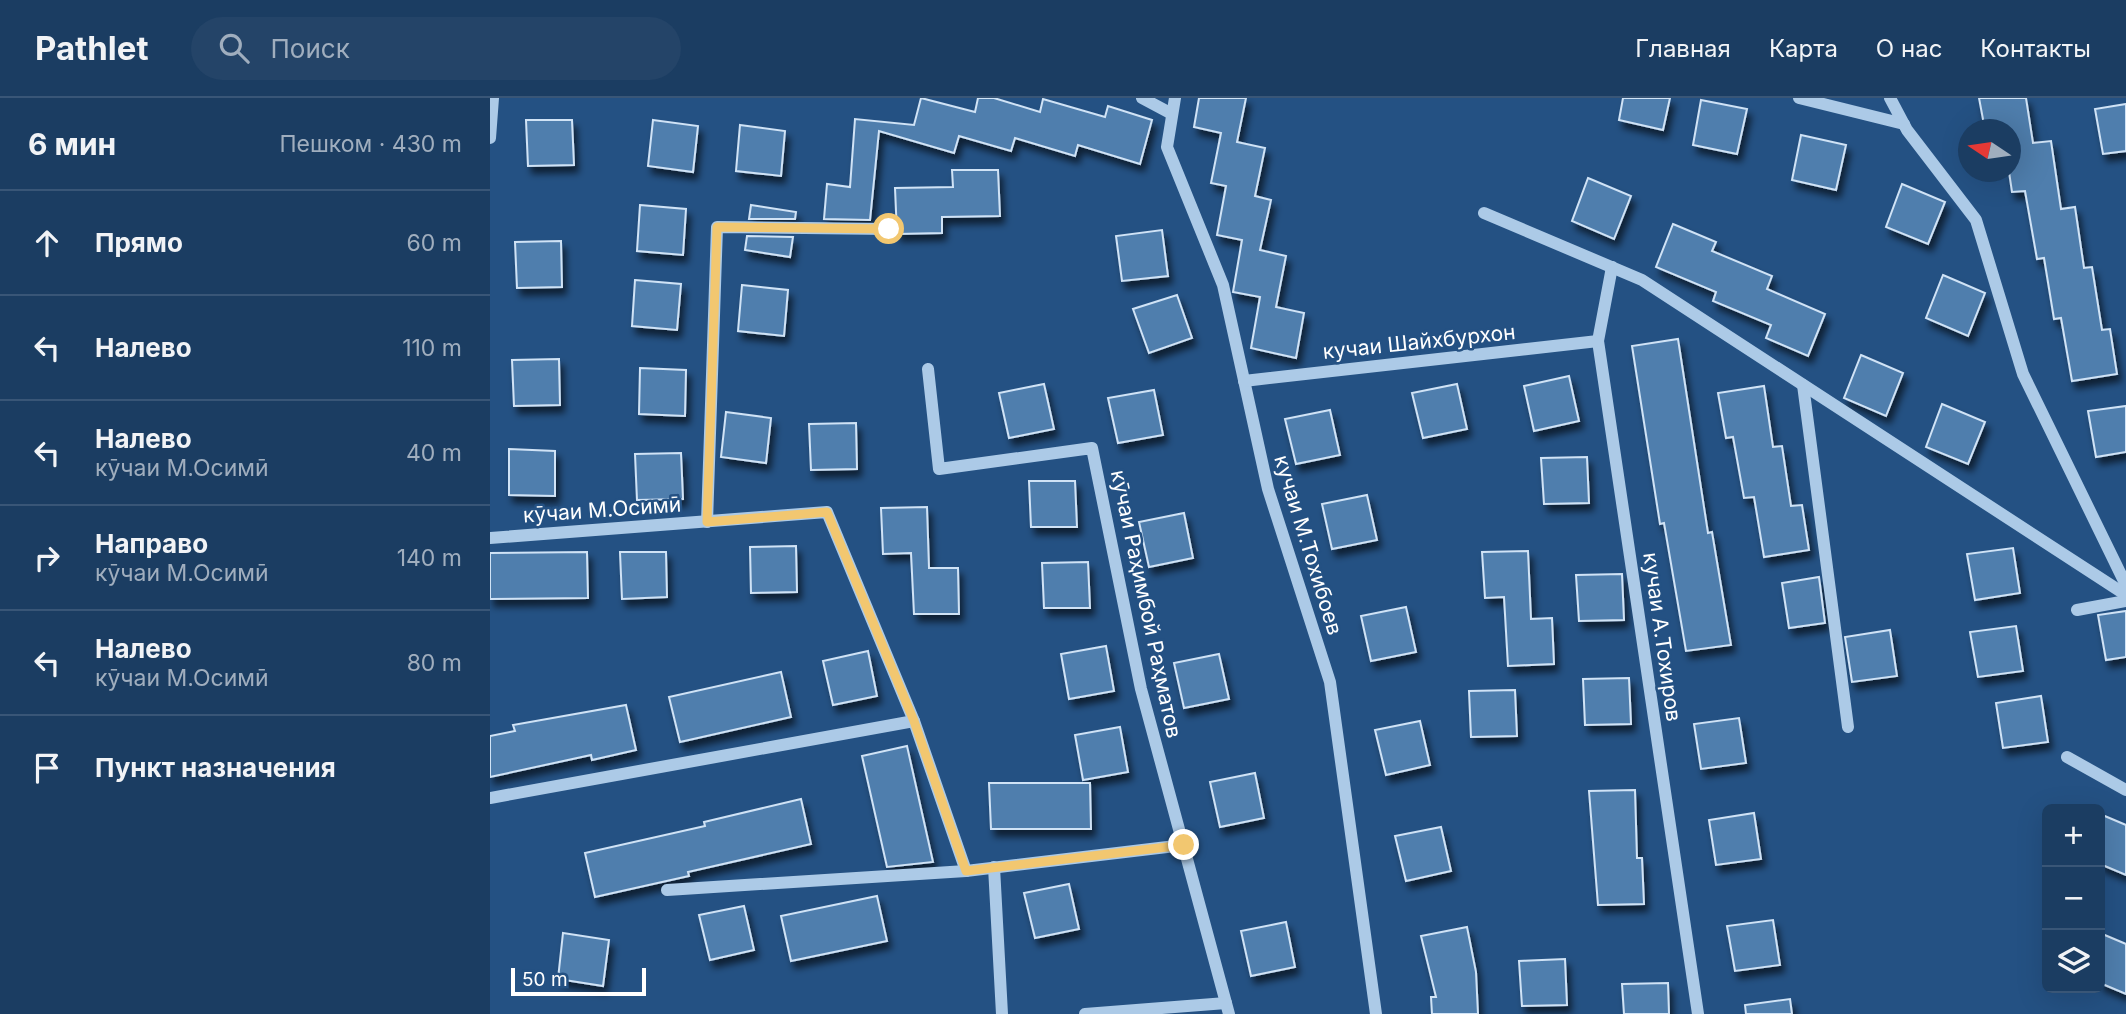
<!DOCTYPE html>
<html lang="ru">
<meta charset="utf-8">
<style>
:root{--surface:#1b3d62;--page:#244468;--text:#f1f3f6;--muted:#a0aebe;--line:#395677}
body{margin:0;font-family:Inter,sans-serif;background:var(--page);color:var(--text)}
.controls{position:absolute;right:21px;bottom:21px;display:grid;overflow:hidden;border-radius:10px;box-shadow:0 7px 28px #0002}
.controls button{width:63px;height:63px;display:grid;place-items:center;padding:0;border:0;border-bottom:2px solid var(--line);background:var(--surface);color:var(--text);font:35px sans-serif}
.compass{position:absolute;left:1468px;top:21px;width:63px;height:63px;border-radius:50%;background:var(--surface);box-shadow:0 7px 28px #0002;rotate:283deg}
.scale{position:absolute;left:21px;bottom:18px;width:135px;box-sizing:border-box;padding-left:7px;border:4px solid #fff;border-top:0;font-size:19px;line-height:24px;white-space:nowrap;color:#fff;-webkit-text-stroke:5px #245183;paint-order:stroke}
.stop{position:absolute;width:21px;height:21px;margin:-16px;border:5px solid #f2c770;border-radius:50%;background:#fff}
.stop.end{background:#f2c770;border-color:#fff;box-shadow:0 2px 7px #0008}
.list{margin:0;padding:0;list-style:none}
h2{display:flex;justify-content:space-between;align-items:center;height:91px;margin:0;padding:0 28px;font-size:30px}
h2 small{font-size:23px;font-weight:400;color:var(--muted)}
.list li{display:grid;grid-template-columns:46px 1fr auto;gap:21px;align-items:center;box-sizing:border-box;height:105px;padding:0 28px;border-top:2px solid var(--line)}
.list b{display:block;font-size:26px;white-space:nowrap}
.list p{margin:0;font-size:23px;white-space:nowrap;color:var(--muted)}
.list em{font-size:23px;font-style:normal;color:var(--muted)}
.icon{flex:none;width:38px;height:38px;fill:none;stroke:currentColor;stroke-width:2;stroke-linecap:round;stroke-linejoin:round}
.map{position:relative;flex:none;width:1636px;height:916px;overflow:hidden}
header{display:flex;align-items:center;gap:42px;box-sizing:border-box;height:98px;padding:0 35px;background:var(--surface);border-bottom:2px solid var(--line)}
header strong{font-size:33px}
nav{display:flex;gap:38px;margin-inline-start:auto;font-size:24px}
.search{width:490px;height:63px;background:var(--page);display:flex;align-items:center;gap:18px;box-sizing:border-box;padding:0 24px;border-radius:38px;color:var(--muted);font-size:26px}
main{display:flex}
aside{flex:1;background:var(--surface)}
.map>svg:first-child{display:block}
.building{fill:#507ead;stroke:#d0e3f6;stroke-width:2;filter:url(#shadow)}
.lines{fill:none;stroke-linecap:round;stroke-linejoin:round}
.minor{stroke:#accae7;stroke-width:12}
.route{stroke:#f2c770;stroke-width:9}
.labels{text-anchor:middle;stroke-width:5;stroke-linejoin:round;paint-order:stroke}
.street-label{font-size:21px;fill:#fff;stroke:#245183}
</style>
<header>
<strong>Pathlet</strong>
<div class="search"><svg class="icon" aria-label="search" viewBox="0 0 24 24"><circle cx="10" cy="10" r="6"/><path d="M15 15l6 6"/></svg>Поиск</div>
<nav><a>Главная</a><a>Карта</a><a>О нас</a><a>Контакты</a></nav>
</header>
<main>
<aside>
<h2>6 мин<small>Пешком · 430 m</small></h2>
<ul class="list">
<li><svg class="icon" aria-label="ahead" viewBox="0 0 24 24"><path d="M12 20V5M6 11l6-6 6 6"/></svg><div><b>Прямо</b></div><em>60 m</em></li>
<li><svg class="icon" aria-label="left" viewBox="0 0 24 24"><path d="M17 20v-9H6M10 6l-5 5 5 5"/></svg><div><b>Налево</b></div><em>110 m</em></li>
<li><svg class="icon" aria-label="left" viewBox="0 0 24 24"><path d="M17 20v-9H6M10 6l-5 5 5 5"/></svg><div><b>Налево</b><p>кӯчаи М.Осимӣ</p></div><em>40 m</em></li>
<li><svg class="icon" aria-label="right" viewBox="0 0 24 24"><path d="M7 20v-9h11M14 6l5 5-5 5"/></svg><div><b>Направо</b><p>кӯчаи М.Осимӣ</p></div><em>140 m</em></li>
<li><svg class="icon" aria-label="left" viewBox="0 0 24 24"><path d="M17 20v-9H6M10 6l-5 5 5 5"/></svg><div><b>Налево</b><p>кӯчаи М.Осимӣ</p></div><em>80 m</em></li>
<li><svg class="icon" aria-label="arrive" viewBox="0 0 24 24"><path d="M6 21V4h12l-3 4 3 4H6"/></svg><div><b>Пункт назначения</b></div></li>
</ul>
</aside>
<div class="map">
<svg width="1636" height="916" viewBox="0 0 1636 916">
<defs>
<filter id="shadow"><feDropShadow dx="4" dy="7" stdDeviation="3.5" flood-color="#0009"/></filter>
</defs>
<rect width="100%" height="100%" fill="#245183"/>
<g class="building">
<path d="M431,0L485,14L488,0H504L550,14L553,1L615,19L618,8L662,22L650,66L588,47L585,58L525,40L521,53L469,38L464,55L389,33L380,122L334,121L337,86L360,89L365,21L424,27Z"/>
<path d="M709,0H756L747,44L775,50L765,98L781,102L770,152L796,158L786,209L814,215L806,260L761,250L770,199L743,194L752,142L727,137L736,88L721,85L731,35L704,29Z"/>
<path d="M1133,0H1180L1173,32L1129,22Z"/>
<path d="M1489,0H1536L1543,45L1561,43L1571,111L1585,109L1594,170L1602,169L1612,232L1620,231L1627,276L1582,283L1571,220L1564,221L1554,160L1547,161L1535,93L1522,94L1519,74L1521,32H1495Z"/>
<path d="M1211,2L1257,11L1247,56L1203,47Z"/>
<path d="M1636,6V53L1613,56L1605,11Z"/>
<path d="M36,22H82L84,67L38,68Z"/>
<path d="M163,22L208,28L203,74L158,68Z"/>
<path d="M250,27L295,33L291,78L246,73Z"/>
<path d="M1311,37L1356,47L1346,92L1302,82Z"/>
<path d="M462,72H508L510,118L452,119V135L407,136L405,90L463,89Z"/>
<path d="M1098,80L1141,98L1124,141L1082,123Z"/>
<path d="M1412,86L1455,104L1438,146L1396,129Z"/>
<path d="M150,107L196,111L193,157L147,153Z"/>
<path d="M261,107L306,114L305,121H259Z"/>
<path d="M1183,126L1226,144L1222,153L1282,178L1277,191L1335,216L1318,258L1276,240L1281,227L1223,203L1226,194L1166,169Z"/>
<path d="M672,132L678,178L632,183L626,138Z"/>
<path d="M257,138L303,139L300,159L255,152Z"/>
<path d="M71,143L72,189L27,190L25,144Z"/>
<path d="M1453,177L1495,195L1478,238L1436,220Z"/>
<path d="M145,182L191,186L187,232L142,228Z"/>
<path d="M252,187L298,192L294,238L248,233Z"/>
<path d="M687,197L702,240L659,255L643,211Z"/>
<path d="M1188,241L1218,435L1222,434L1241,547L1196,553L1174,425L1170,426L1142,248Z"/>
<path d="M1371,257L1413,275L1396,318L1354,300Z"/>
<path d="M69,261L70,307L24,308L22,262Z"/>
<path d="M150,270L196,272L195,318L149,316Z"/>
<path d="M1079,278L1089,323L1044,333L1034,288Z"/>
<path d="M554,286L564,331L519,340L509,295Z"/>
<path d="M967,286L977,331L933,340L922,295Z"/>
<path d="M1274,288L1283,349L1292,348L1301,408L1312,407L1319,452L1274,459L1264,399L1254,400L1243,339L1236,340L1228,295Z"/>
<path d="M664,292L673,337L628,345L618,300Z"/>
<path d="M1452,306L1495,324L1478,366L1436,349Z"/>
<path d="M1636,308V354L1606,359L1598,313Z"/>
<path d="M840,312L850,357L806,366L795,321Z"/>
<path d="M236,314L281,320L276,365L231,359Z"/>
<path d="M366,325L367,371L321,372L319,326Z"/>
<path d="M19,351L65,353V398L19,397Z"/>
<path d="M191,355L193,401L147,402L145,356Z"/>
<path d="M1097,359L1099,405L1054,406L1051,360Z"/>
<path d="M539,383H585L587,429H541Z"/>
<path d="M877,397L887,442L842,451L832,406Z"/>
<path d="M437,409L439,470H468L469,516H424L421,455L393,456L391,410Z"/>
<path d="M694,415L703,460L659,469L649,424Z"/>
<path d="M306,448L307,494L261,495L260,449Z"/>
<path d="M1523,450L1530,495L1485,502L1477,456Z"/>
<path d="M1038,453L1041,521L1062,520L1064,566L1018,568L1014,499L995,500L992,454Z"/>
<path d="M97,454L98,500L0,501V455Z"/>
<path d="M130,454H176L177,499L132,501Z"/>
<path d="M598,464L600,510H554L552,465Z"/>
<path d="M1132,476L1134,522L1089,523L1086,477Z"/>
<path d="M1329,479L1335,525L1299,530L1292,485Z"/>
<path d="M916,509L926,554L881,563L871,518Z"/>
<path d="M1636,513V559L1616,562L1608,517Z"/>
<path d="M1526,528L1533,573L1488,579L1480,534Z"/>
<path d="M1400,532L1407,578L1362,584L1355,539Z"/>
<path d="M616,548L624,593L579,601L571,556Z"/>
<path d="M378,553L387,598L343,607L333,563Z"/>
<path d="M729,556L739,601L694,610L684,565Z"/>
<path d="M291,574L301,619L190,644L179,599Z"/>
<path d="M1139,580L1141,626L1095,627L1093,581Z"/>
<path d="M1025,592L1027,638L981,639L979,593Z"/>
<path d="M1551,598L1558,644L1513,650L1506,605Z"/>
<path d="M136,607L146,652L102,662L101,657L0,679V638L25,633L23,627Z"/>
<path d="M1249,620L1256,665L1211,671L1204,626Z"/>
<path d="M930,623L940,667L896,677L885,632Z"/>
<path d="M630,629L638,674L593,682L585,637Z"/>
<path d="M417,648L443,764L397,769L372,658Z"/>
<path d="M765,675L774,720L730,729L720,684Z"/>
<path d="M499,685H600L601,731H501Z"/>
<path d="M1145,692L1147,760H1152L1154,806L1108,807L1099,693Z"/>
<path d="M311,701L321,746L198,774L199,778L105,799L95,755L215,728L214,724Z"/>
<path d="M1264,715L1271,761L1226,767L1219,722Z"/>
<path d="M1610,716L1636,727V777L1610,766Z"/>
<path d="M951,729L961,773L916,783L905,738Z"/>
<path d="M579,786L589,831L545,840L534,795Z"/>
<path d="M387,798L397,843L301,863L291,818Z"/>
<path d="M254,808L264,852L220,862L209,817Z"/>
<path d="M1283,822L1290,867L1245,873L1237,828Z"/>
<path d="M796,824L805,869L761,878L751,833Z"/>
<path d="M977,829L986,874L988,916H942L941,899H946L931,838Z"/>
<path d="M73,835L119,842L113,888L68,881Z"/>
<path d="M1610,835L1636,846V896L1610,885Z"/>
<path d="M1075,861L1077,907L1032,908L1029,863Z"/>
<path d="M1178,885L1179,916H1134L1132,886Z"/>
<path d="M1300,901L1302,916H1256L1255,907Z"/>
</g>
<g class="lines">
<g class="minor">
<path d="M652,0L682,16"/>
<path d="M685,0L677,49L733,187L778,391L840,584L886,916"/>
<path d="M1309,0L1414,26"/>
<path d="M1400,0L1417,32L1486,122L1533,276L1636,487"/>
<path d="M0,40L3,0"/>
<path d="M994,115L1152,182L1636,497"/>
<path d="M1122,169L1108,243L1208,916"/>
<path d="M438,271L449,371L602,350L651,591L739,916"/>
<path d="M754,283L1108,243"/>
<path d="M1313,287L1358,629"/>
<path d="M217,424L227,129L399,131"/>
<path d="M0,440L337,414L424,623"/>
<path d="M1587,512L1636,503"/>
<path d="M1577,659L1636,692"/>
<path d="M0,700L424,623L476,773L694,747"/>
<path d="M504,769L512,916"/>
<path d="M177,792L476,773"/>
<path d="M595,916L736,905"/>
</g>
</g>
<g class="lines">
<path class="route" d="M399,131L227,129L217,424L337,414L424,623L476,773L694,747"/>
</g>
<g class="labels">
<g class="street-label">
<text transform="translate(929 244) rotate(-6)" y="7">кучаи Шайхбурхон</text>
<text transform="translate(112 412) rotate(-4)" y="7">кӯчаи М.Осимӣ</text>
<text transform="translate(818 447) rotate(73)" y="7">кучаи М.Тохибоев</text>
<text transform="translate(656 506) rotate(78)" y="7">кӯчаи Раҳимбой Раҳматов</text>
<text transform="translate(1172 539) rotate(82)" y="7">кучаи А.Тохиров</text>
</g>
</g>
</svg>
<div class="controls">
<button>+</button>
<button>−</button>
<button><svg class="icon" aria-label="layers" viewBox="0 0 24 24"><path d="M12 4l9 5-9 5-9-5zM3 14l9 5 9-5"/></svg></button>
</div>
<svg class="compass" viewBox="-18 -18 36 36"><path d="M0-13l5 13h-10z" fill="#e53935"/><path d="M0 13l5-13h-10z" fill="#a0aebe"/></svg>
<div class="scale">50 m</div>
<div class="stop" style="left:399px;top:131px"></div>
<div class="stop end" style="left:694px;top:747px"></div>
</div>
</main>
